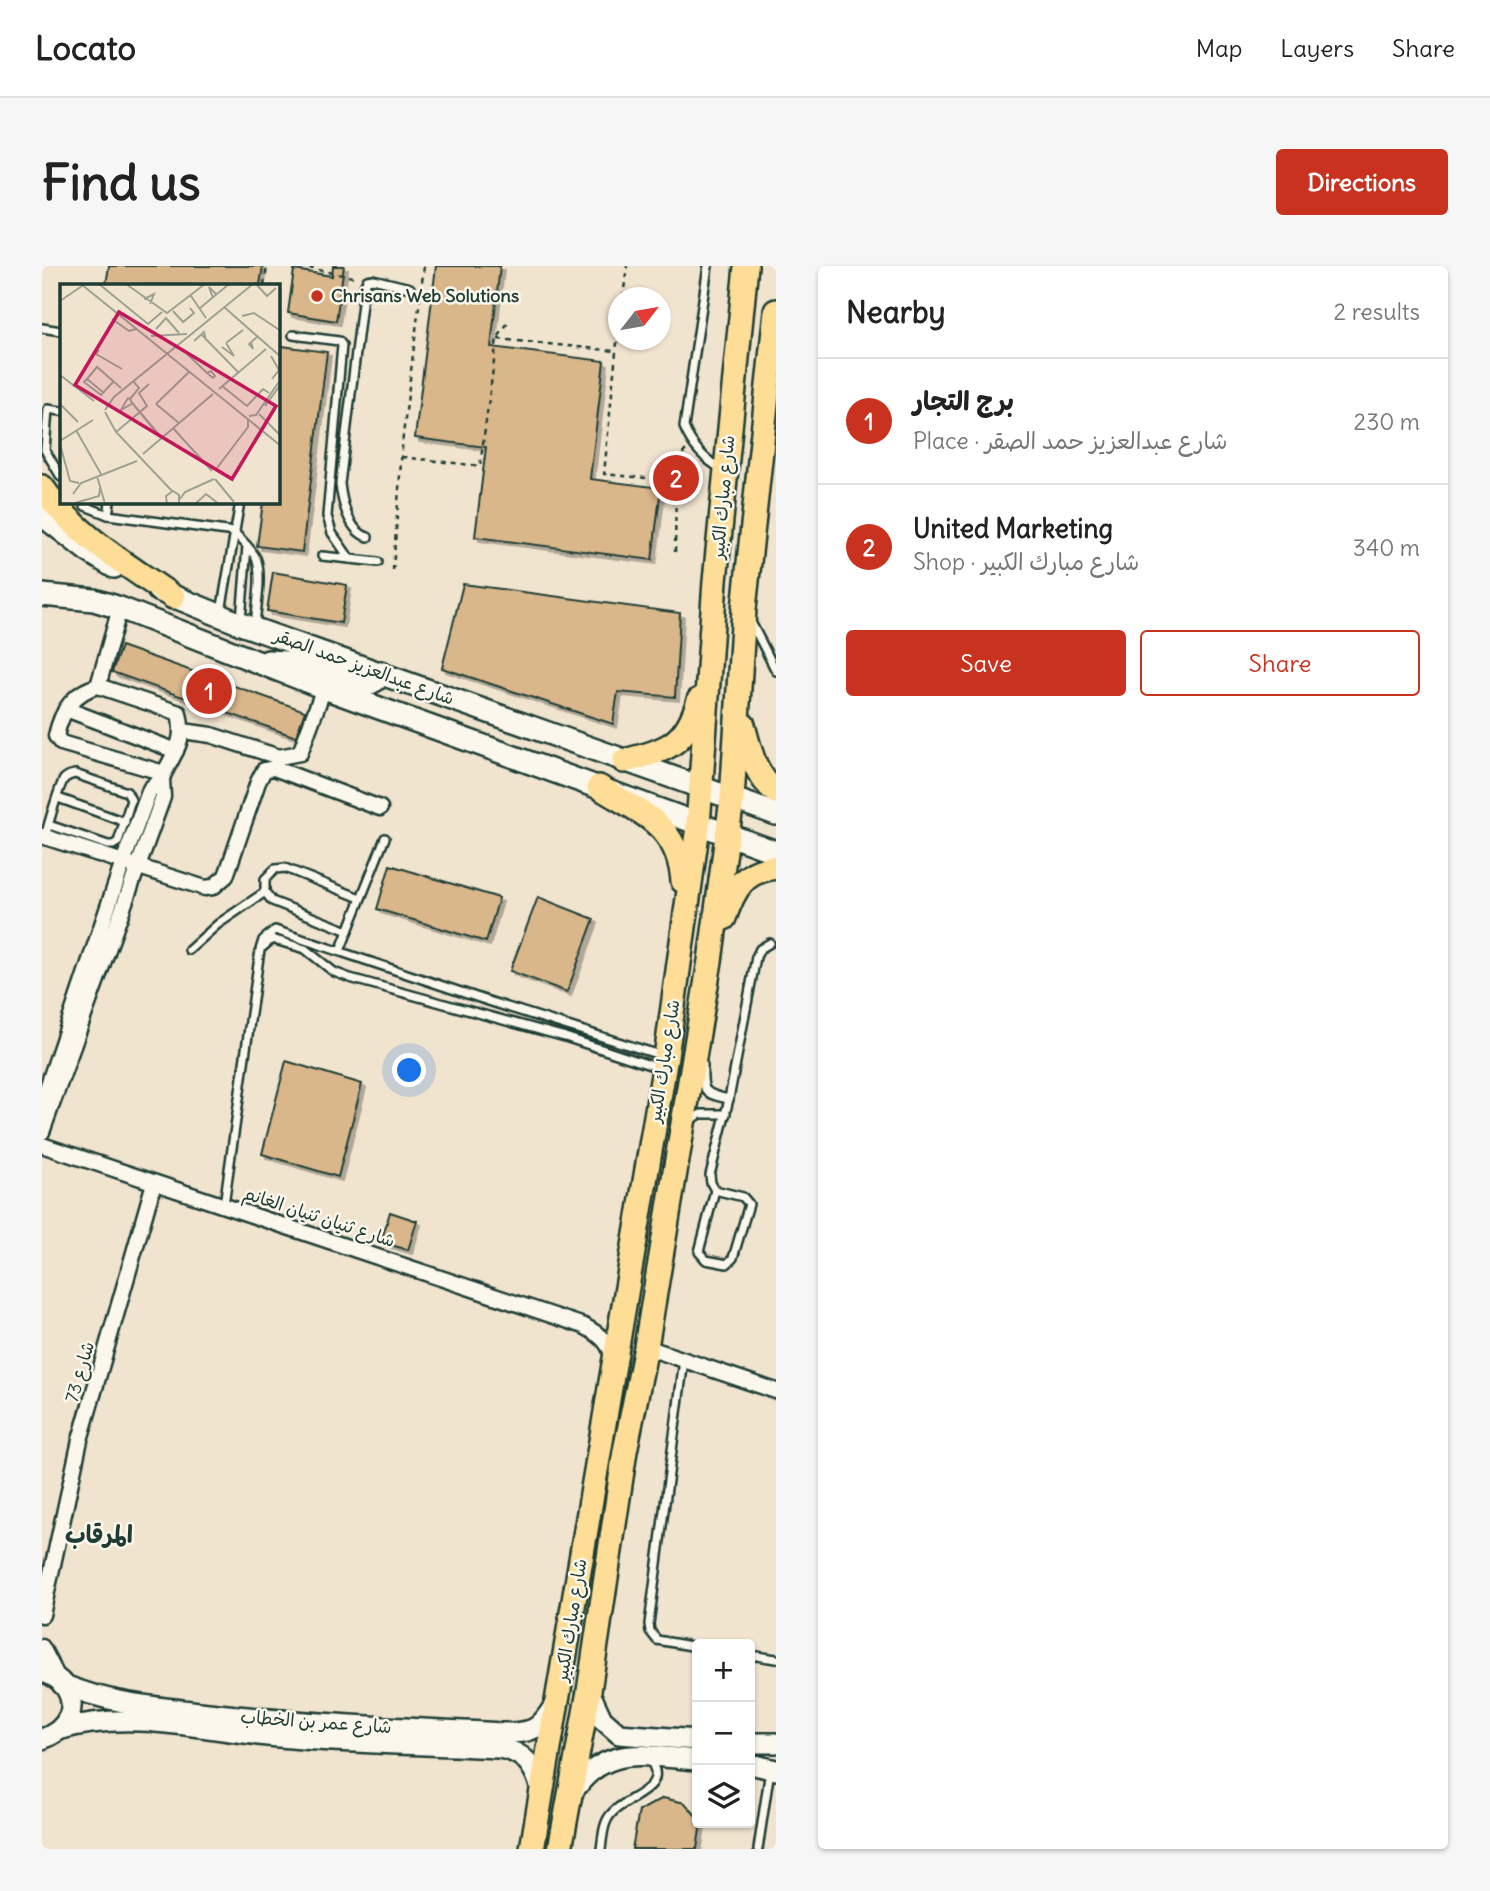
<!DOCTYPE html>
<meta charset="utf-8">
<style>
:root{--surface:#fff;--page:#f6f6f6;--text:#222;--muted:#767676;--line:#e0e0e0;--accent:#c8321e}
body{margin:0;font-family:Delius,"Playpen Sans Arabic",sans-serif;background:var(--page);color:var(--text)}
.controls{position:absolute;right:21px;bottom:21px;display:grid;overflow:hidden;border-radius:7px;box-shadow:0 2px 5px #0004}
.controls button{width:63px;height:63px;display:grid;place-items:center;padding:0;border:0;border-bottom:2px solid var(--line);background:var(--surface);color:var(--text);font:35px sans-serif}
.compass{position:absolute;left:566px;top:21px;width:63px;height:63px;border-radius:50%;background:var(--surface);box-shadow:0 2px 5px #0004;rotate:59deg}
.you{position:absolute;left:368px;top:805px;width:24px;height:24px;margin:-18px;border:5px solid #fff;border-radius:50%;background:#1a73e8;box-shadow:0 0 0 10px #1a73e833}
.badge{display:grid;place-items:center;width:46px;height:46px;border-radius:50%;background:var(--accent);color:#fff;font-size:23px;font-weight:700}
.pin{position:absolute;translate:-50% -50%;border:4px solid #fff;box-shadow:0 2px 7px #0006}
.list{margin:0;padding:0;list-style:none}
h2{display:flex;justify-content:space-between;align-items:center;height:91px;margin:0;padding:0 28px;font-size:30px}
h2 small{font-size:23px;font-weight:400;color:var(--muted)}
.list li{display:grid;grid-template-columns:46px 1fr auto;gap:21px;align-items:center;box-sizing:border-box;height:126px;padding:0 28px;border-top:2px solid var(--line)}
.list b{display:block;font-size:26px;white-space:nowrap}
.list p{margin:0;font-size:23px;white-space:nowrap;color:var(--muted)}
.list em{font-size:23px;font-style:normal;color:var(--muted)}
.actions{display:flex;gap:14px;padding:21px 28px}
.actions a{flex:1;padding:16px 0;border:2px solid var(--accent);border-radius:7px;text-align:center;font-size:24px;color:var(--accent)}
.actions .main{background:var(--accent);color:#fff}
.icon{flex:none;width:38px;height:38px;fill:none;stroke:currentColor;stroke-width:2;stroke-linecap:round;stroke-linejoin:round}
.map{position:relative;flex:none;width:734px;height:1583px;overflow:hidden;border-radius:7px}
header{display:flex;align-items:center;gap:42px;box-sizing:border-box;height:98px;padding:0 35px;background:var(--surface);border-bottom:2px solid var(--line)}
header strong{font-size:33px}
nav{display:flex;gap:38px;margin-inline-start:auto;font-size:24px}
.intro{display:flex;align-items:center;justify-content:space-between;box-sizing:border-box;height:168px;padding:0 42px}
h1{margin:0;font-size:49px}
.button{padding:18px 32px;border-radius:7px;background:var(--accent);color:#fff;font-size:24px;font-weight:700}
main{display:flex;gap:42px;padding:0 42px}
aside{flex:1;background:var(--surface);border-radius:7px;box-shadow:0 2px 5px #0004}
.map>svg:first-child{display:block}
.building{fill:#dab68b;stroke:#1f3d34;stroke-width:2;filter:url(#shadow)}
.lines{fill:none;stroke-linecap:round;stroke-linejoin:round}
.service-casing{stroke:#1f3d34;stroke-width:12}
.minor-casing{stroke:#1f3d34;stroke-width:19}
.tertiary-casing{stroke:#1f3d34;stroke-width:24}
.secondary-casing{stroke:#1f3d34;stroke-width:26}
.primary-casing{stroke:#1f3d34;stroke-width:28}
.path{stroke:#1f3d34;stroke-width:2.5;stroke-dasharray:5 5;stroke-linecap:butt}
.service{stroke:#fbf7ec;stroke-width:7}
.minor{stroke:#fbf7ec;stroke-width:14}
.tertiary{stroke:#fbf7ec;stroke-width:19}
.secondary{stroke:#fbf7ec;stroke-width:21}
.primary{stroke:#fedd96;stroke-width:23}
.poi-dot{fill:#c8321e;stroke:#fbf7ec;stroke-width:2.5}
.labels{text-anchor:middle;stroke-width:5;stroke-linejoin:round;paint-order:stroke}
.poi-label{font-size:18px;font-weight:bold;fill:#1f3d34;stroke:#fbf7ec;text-anchor:start}
.street-label{font-size:18px;fill:#1f3d34;stroke:#fbf7ec}
.district-label{font-size:24px;font-weight:bold;fill:#1f3d34;stroke:#fbf7ec}
.inset-road{fill:none;stroke:#9da191;stroke-width:2}
.view{fill:#c2185b;fill-opacity:0.15;stroke:#c2185b;stroke-width:3.5}
.inset-edge{fill:none;stroke:#1f3d34;stroke-width:3.5}
</style>
<header>
<strong>Locato</strong>
<nav><a>Map</a><a>Layers</a><a>Share</a></nav>
</header>
<div class="intro"><h1>Find us</h1><a class="button">Directions</a></div>
<main>
<div class="map">
<svg width="734" height="1583" viewBox="0 0 734 1583">
<defs>
<filter id="shadow"><feDropShadow dx="4" dy="4" stdDeviation="0" flood-color="#0004"/></filter>
</defs>
<rect width="100%" height="100%" fill="#f1e4cf"/>
<filter id="ink" filterUnits="userSpaceOnUse"><feTurbulence type="fractalNoise" baseFrequency=".0143" numOctaves="2"/><feDisplacementMap in="SourceGraphic" scale="14" xChannelSelector="R" yChannelSelector="G"/><feConvolveMatrix kernelMatrix="1 2 1 2 8 2 1 2 1" color-interpolation-filters="sRGB"/></filter>
<g filter="url(#ink)">
<g class="building">
<path d="M67,0H221L218,19H64Z"/>
<path d="M291,0H302L294,55L246,47L252,4L290,10Z"/>
<path d="M394,0H458L449,81L562,95L548,213L619,222L610,294L433,271L444,181L373,172Z"/>
<path d="M240,80L285,86L260,286L215,280L221,236H236V111Z"/>
<path d="M231,306L305,319L299,357L225,345Z"/>
<path d="M421,318L638,347L633,431L576,426L571,458L400,402Z"/>
<path d="M79,380L263,445L254,471L70,406Z"/>
<path d="M348,599L457,632L444,676L335,643Z"/>
<path d="M496,631L552,653L525,726L468,705Z"/>
<path d="M244,795L320,818L296,911L220,888Z"/>
<path d="M348,946L375,955L366,984L339,976Z"/>
<path d="M621,1532L643,1537L655,1551V1557H659L655,1583H590L597,1545Z"/>
</g>
<g class="lines">
<defs>
<g id="service">
<path d="M666,0L642,161C650,181 663,194 681,204"/>
<path d="M0,62L19,65"/>
<path d="M251,69L297,75L300,79L285,250L290,267L308,293"/>
<path d="M19,145L6,143L3,184L19,211"/>
<path d="M42,236L43,240L66,249L192,266C199,274 209,282 214,292C221,308 214,342 213,360"/>
<path d="M66,249L68,236"/>
<path d="M326,271C307,266 300,236 298,218L322,21L325,14L331,13L368,22"/>
<path d="M280,290L336,296"/>
<path d="M179,346L198,236"/>
<path d="M199,354L205,280"/>
<path d="M709,356L734,405"/>
<path d="M16,532L83,556"/>
<path d="M3,570C7,558 16,522 22,513C26,509 28,509 33,508L85,526L89,534L76,576L71,579H66L7,559"/>
<path d="M306,665L230,635L223,626V613L233,603L243,602L318,632"/>
<path d="M221,681L230,673L263,683L292,706L308,712L523,771L620,803"/>
<path d="M147,684L176,658L223,626"/>
<path d="M298,685L343,572"/>
<path d="M661,799C660,825 661,828 687,833"/>
<path d="M648,854L659,848H684"/>
<path d="M673,924L669,917L668,909L687,833L714,691L718,683L728,677"/>
<path d="M673,924L701,931L707,938L691,992L685,998L664,994L657,986Z"/>
<path d="M182,939L218,684L221,674L233,664L443,734L621,790"/>
<path d="M642,1094L607,1358L608,1365L615,1374L655,1381"/>
<path d="M708,1389L734,1393"/>
<path d="M559,1583C561,1570 561,1556 570,1547C585,1530 630,1523 607,1493"/>
<path d="M716,1583L728,1504"/>
</g>
<g id="minor">
<path d="M56,420L78,342"/>
<path d="M24,443L134,485"/>
<path d="M141,465L169,469L237,491L258,487L282,422"/>
<path d="M120,512C132,485 144,478 137,447L56,420C31,426 19,447 14,470L19,477L122,507"/>
<path d="M0,570L163,622L171,621L184,610L216,516L222,504L232,502L338,542"/>
<path d="M0,837L81,596L108,523L120,512L121,531L0,866"/>
<path d="M0,879L542,1060C557,1068 568,1076 571,1093"/>
<path d="M604,1081L734,1125"/>
<path d="M0,1349L38,1174L112,917"/>
<path d="M0,1381L16,1412"/>
</g>
<g id="tertiary">
<path d="M0,1404C6,1408 14,1411 19,1416C40,1439 26,1464 0,1473"/>
<path d="M20,1418C67,1438 116,1441 166,1447C264,1458 362,1462 459,1467C490,1467 497,1465 513,1438"/>
<path d="M547,1425L560,1453L577,1468L655,1474"/>
<path d="M20,1463C91,1443 165,1465 237,1471C310,1478 384,1478 457,1482C482,1486 492,1499 499,1523"/>
<path d="M708,1477H734"/>
<path d="M708,1498L734,1504"/>
<path d="M529,1529C561,1477 603,1490 655,1494"/>
</g>
<g id="secondary">
<path d="M0,249L46,285L72,301"/>
<path d="M116,324L199,358L734,548"/>
<path d="M0,329L52,334L78,342L282,422L734,586"/>
<path d="M226,395L262,397L326,418L334,414L338,406"/>
</g>
<g id="primary">
<path d="M0,221C32,268 86,299 131,331"/>
<path d="M701,459C708,485 712,508 734,526"/>
<path d="M582,495C625,484 644,479 657,434"/>
<path d="M557,521C600,548 636,558 641,615"/>
<path d="M682,652C692,623 701,605 734,601"/>
<path d="M490,1583L624,791L656,560L673,315L704,0"/>
<path d="M518,1583L547,1425L583,1185L604,1081L668,695L690,533L702,343L734,45"/>
</g>
</defs>
<use href="#service" class="service-casing"/>
<use href="#minor" class="minor-casing"/>
<use href="#tertiary" class="tertiary-casing"/>
<use href="#secondary" class="secondary-casing"/>
<use href="#primary" class="primary-casing"/>
<g class="path">
<path d="M257,0L315,12"/>
<path d="M222,19L225,0"/>
<path d="M581,32L585,0"/>
<path d="M576,66L562,208L634,215"/>
<path d="M456,73L574,85"/>
<path d="M360,191L438,200L455,73L467,55"/>
<path d="M633,286L634,215L636,193L644,184"/>
<path d="M351,304L361,169L382,0"/>
</g>
<use href="#service" class="service"/>
<use href="#minor" class="minor"/>
<use href="#tertiary" class="tertiary"/>
<use href="#secondary" class="secondary"/>
<use href="#primary" class="primary"/>
</g>
</g>
<circle class="poi-dot" cx="275" cy="30" r="7"/>
<g class="labels">
<g class="poi-label">
<text x="289" y="36">Chrisans Web Solutions</text>
</g>
<g class="street-label">
<text transform="translate(681 231) rotate(-85)" y="6">شارع مبارك الكبير</text>
<text transform="translate(322 401) rotate(20)" y="6">شارع عبدالعزيز حمد الصقر</text>
<text transform="translate(622 795) rotate(-81)" y="6">شارع مبارك الكبير</text>
<text transform="translate(277 951) rotate(18)" y="6">شارع ثنيان ثنيان الغانم</text>
<text transform="translate(38 1106) rotate(-74)" y="6">شارع 73</text>
<text transform="translate(529 1354) rotate(-81)" y="6">شارع مبارك الكبير</text>
<text transform="translate(274 1456) rotate(4)" y="6">شارع عمر بن الخطاب</text>
</g>
<g class="district-label">
<text x="57" y="1277">المرقاب</text>
</g>
</g>
<g transform="translate(18 18)">
<rect width="220" height="220" fill="#f1e4cf"/>
<path class="inset-road" d="M21,0L221,162M39,0L88,40L102,28M66,0L107,29L145,0M197,1L207,12L216,4M131,12L146,34M153,14L149,3L157,11M84,15L94,10L90,20M0,17L22,2M164,23L221,73M140,24L169,0M113,27L123,38L134,29L130,24M182,32L194,29L221,47M52,35L69,47L76,45M96,45L106,34L119,49M141,50L179,89M91,52L127,50M134,57L144,48L146,56M191,58L193,65L189,60L198,52M166,59L183,46M162,63L174,72L166,59M39,66L36,70L62,85M126,69L147,89M211,72L219,86L212,95M151,87L155,92L153,94L147,89ZM0,91L34,117M27,95L37,83L61,104M27,95L24,98L41,111L53,98M27,95L44,109M162,102L187,122L203,105L209,109M159,105L206,65M70,115L79,104L74,98M73,119L61,126L68,114L70,115L71,117L73,120M0,120L18,138M96,120L130,87M96,120L119,139M205,122L221,100M45,126L54,113L193,0M45,128L56,148L112,207M199,130L221,152M189,132L196,131L221,95M113,144L152,187M16,146L41,190M56,148L87,122L79,109L89,100M101,154L73,120L102,154M0,157L33,136M0,160L10,197L19,199M83,170L153,110M157,184L188,143V135M37,192L45,220M155,195L174,218M13,210L21,199L77,177M120,215L125,208L154,195M15,219L39,212L40,204M107,220L106,212L113,207L119,211V220M135,220L146,210L159,220"/>
<path class="view" d="M59,28L216,122L172,195L15,101Z"/>
<rect width="220" height="220" class="inset-edge"/>
</g>
</svg>
<div class="controls">
<button>+</button>
<button>−</button>
<button><svg class="icon" aria-label="layers" viewBox="0 0 24 24"><path d="M12 4l9 5-9 5-9-5zM3 14l9 5 9-5"/></svg></button>
</div>
<svg class="compass" viewBox="-18 -18 36 36"><path d="M0-13l5 13h-10z" fill="#e53935"/><path d="M0 13l5-13h-10z" fill="#767676"/></svg>
<div class="you"></div>
<div class="pin badge" style="left:167px;top:425px">1</div>
<div class="pin badge" style="left:634px;top:212px">2</div>
</div>
<aside>
<h2>Nearby<small>2 results</small></h2>
<ul class="list">
<li><span class="badge">1</span><div><b>برج التجار</b><p>Place · شارع عبدالعزيز حمد الصقر</p></div><em>230 m</em></li>
<li><span class="badge">2</span><div><b>United Marketing</b><p>Shop · شارع مبارك الكبير</p></div><em>340 m</em></li>
</ul>
<div class="actions"><a class="main">Save</a><a>Share</a></div>
</aside>
</main>
